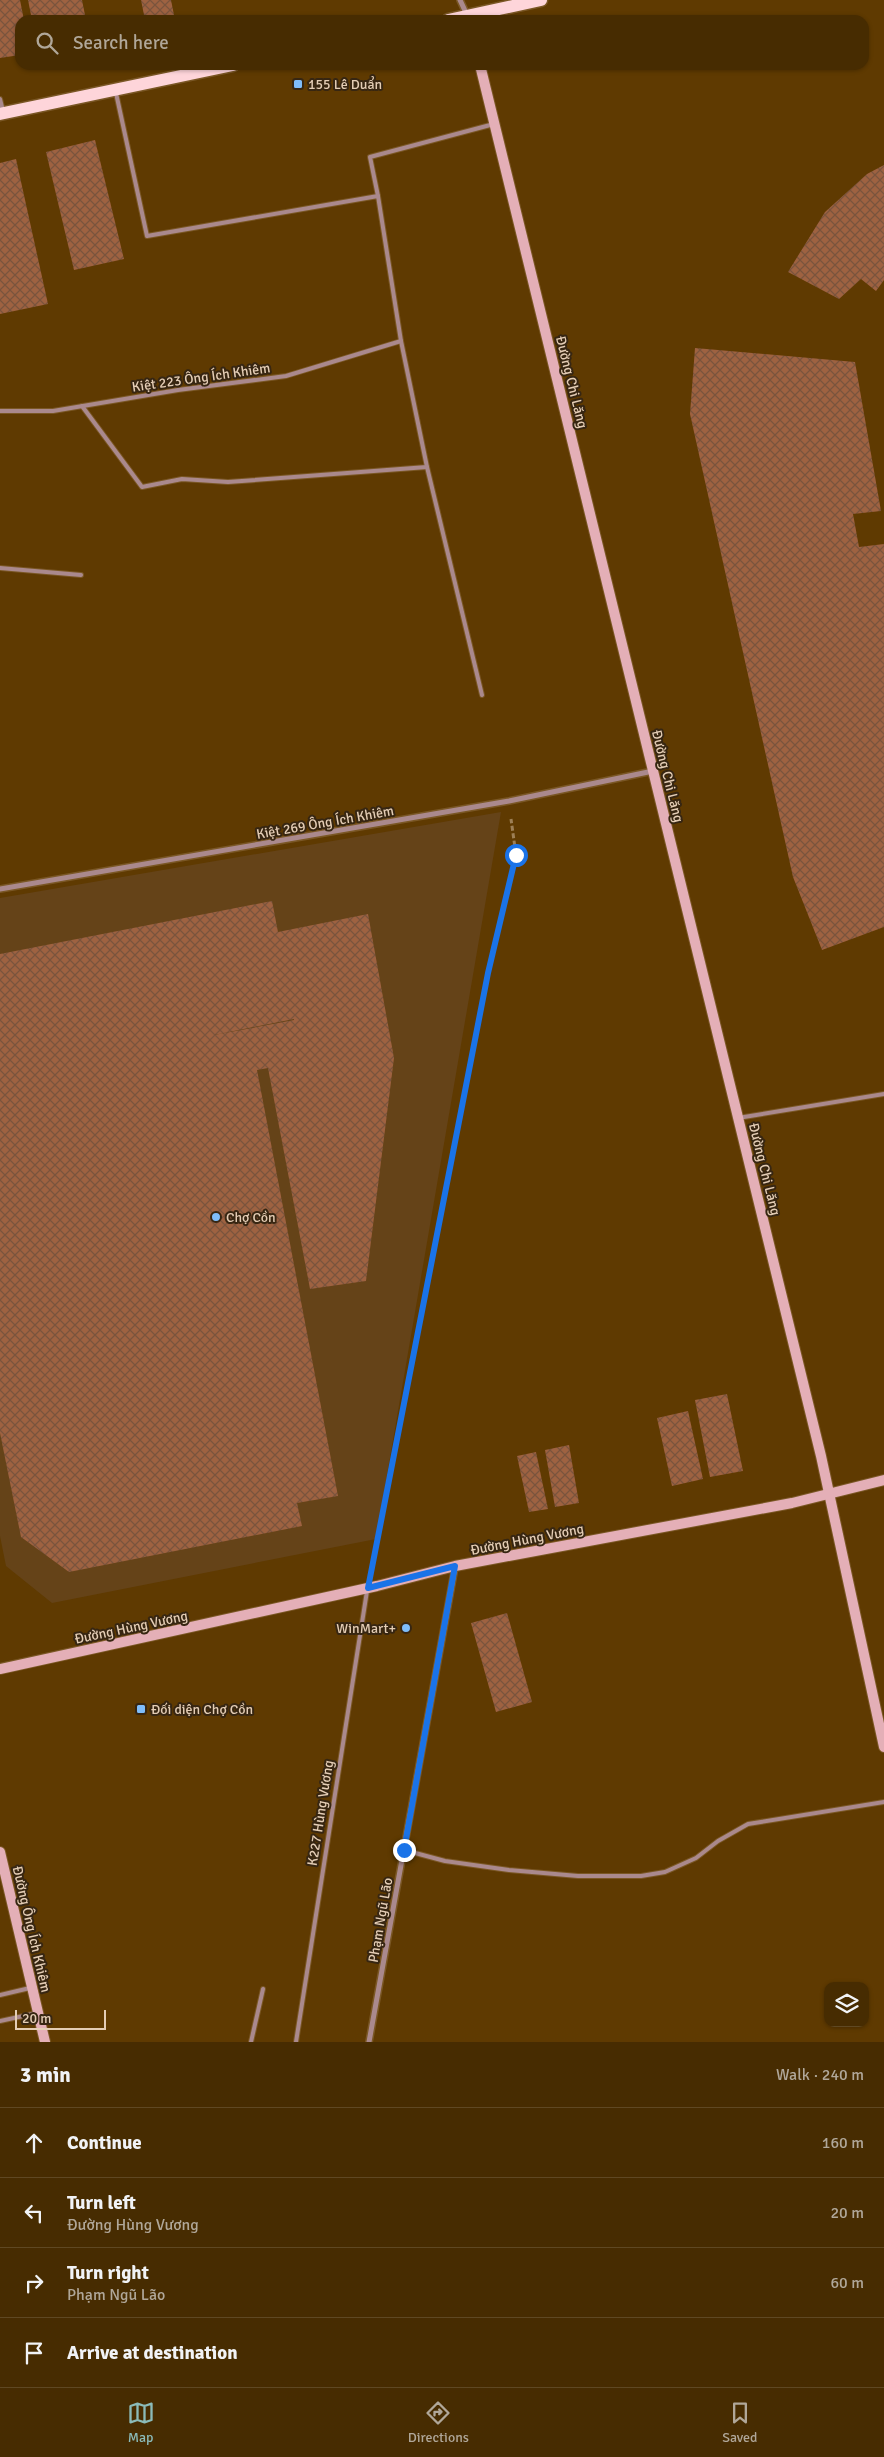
<!DOCTYPE html>
<meta charset="utf-8">
<style>
:root{--surface:#472c01;--page:#4e340b;--text:#f1f3f6;--muted:#b0a799;--line:#5f4823;--accent:#8bbbb9}
body{margin:0;font-family:Signika,sans-serif;background:var(--page);color:var(--text)}
.controls{position:absolute;right:15px;bottom:15px;display:grid;overflow:hidden;border-radius:10px;box-shadow:0 1px 4px #0004}
.controls button{width:45px;height:45px;display:grid;place-items:center;padding:0;border:0;border-bottom:1px solid var(--line);background:var(--surface);color:var(--text);font:25px sans-serif}
.scale{position:absolute;left:15px;bottom:12px;width:91px;box-sizing:border-box;padding-left:5px;border:2px solid #e4cdb5;border-top:0;font-size:14px;line-height:18px;white-space:nowrap;color:#e4cdb5;-webkit-text-stroke:4px #372612;paint-order:stroke}
.stop{position:absolute;width:15px;height:15px;margin:-11px;border:4px solid #1a73e8;border-radius:50%;background:#fff}
.stop.end{background:#1a73e8;border-color:#fff;box-shadow:0 1px 5px #0008}
.list{margin:0;padding:0;list-style:none}
h2{display:flex;justify-content:space-between;align-items:center;height:65px;margin:0;padding:0 20px;font-size:21px}
h2 small{font-size:16px;font-weight:400;color:var(--muted)}
.list li{display:grid;grid-template-columns:32px 1fr auto;gap:15px;align-items:center;box-sizing:border-box;height:70px;padding:0 20px;border-top:1px solid var(--line)}
.list b{display:block;font-size:19px;white-space:nowrap}
.list p{margin:0;font-size:16px;white-space:nowrap;color:var(--muted)}
.list em{font-size:16px;font-style:normal;color:var(--muted)}
.icon{flex:none;width:28px;height:28px;fill:none;stroke:currentColor;stroke-width:2;stroke-linecap:round;stroke-linejoin:round}
.map{position:relative;flex:none;width:884px;height:2042px;overflow:hidden}
.search{position:absolute;background:var(--surface);box-shadow:0 1px 4px #0004;left:15px;right:15px;top:15px;height:55px;display:flex;align-items:center;gap:12px;box-sizing:border-box;padding:0 18px;border-radius:15px;color:var(--muted);font-size:19px}
.sheet{height:345px;background:var(--surface)}
nav{display:flex;justify-content:space-around;align-items:center;box-sizing:border-box;height:70px;border-top:1px solid var(--line);background:var(--surface);font-size:14px;color:var(--muted)}
nav a{display:grid;justify-items:center;gap:2px}
nav .on{color:var(--accent)}
.map>svg:first-child{display:block}
.built{fill:#654318}
.building{fill:url(#building-cross-hatch);fill-rule:evenodd}
.lines{fill:none;stroke-linecap:round;stroke-linejoin:round}
.lane-casing{stroke:#7a5725;stroke-width:6}
.street-casing{stroke:#7a5725;stroke-width:8}
.secondary-casing{stroke:#7a5725;stroke-width:12}
.primary-casing{stroke:#7a5725;stroke-width:15}
.path{stroke:#9d7f55;stroke-width:3;stroke-dasharray:5 2.5;stroke-linecap:butt}
.lane{stroke:#aa898d;stroke-width:4}
.street{stroke:#aa898d;stroke-width:5}
.secondary{stroke:#e4afb7;stroke-width:10}
.primary{stroke:#fed5da;stroke-width:12}
.route{stroke:#1a73e8;stroke-width:6}
.poi-dot{fill:#7fbdfa;stroke:#372612;stroke-width:2}
.labels{text-anchor:middle;stroke-width:4;stroke-linejoin:round;paint-order:stroke}
.poi-label{font-size:14px;fill:#e4cdb5;stroke:#372612;text-anchor:start}
.street-label{font-size:14px;fill:#e4cdb5;stroke:#372612}
</style>
<div class="map">
<svg width="884" height="2042" viewBox="0 0 884 2042">
<defs>
<pattern id="building-cross-hatch" width="8" height="8" patternUnits="userSpaceOnUse" patternTransform="scale(1.25)"><rect width="8" height="8" fill="#9e6241"/><path d="M0 0l8 8M0 8l8-8" fill="none" stroke="#7a543d"/></pattern>
</defs>
<rect width="100%" height="100%" fill="#5f3a01"/>
<path class="built" d="M501,812L376,1539L52,1603L6,1566L0,1536V898Z"/>
<g class="building">
<path d="M0,0H20L24,20H20V55L0,58Z"/>
<path d="M28,0H82L86,20H32Z"/>
<path d="M141,0H171L175,20H145Z"/>
<path d="M95,140L124,259L74,270L46,152Z"/>
<path d="M16,159L48,304L0,314V163Z"/>
<path d="M884,165V280L876,291L861,279L839,299L788,272L825,212L867,174Z"/>
<path d="M695,348L855,362L881,511L853,514L859,547L884,544V927L822,950L793,877L690,414Z"/>
<path d="M272,901L278,932L368,914L394,1058L366,1281L310,1289L268,1068L257,1070L338,1496L297,1503L302,1526L69,1572L21,1537L0,1433V954ZM294,1020L214,1035L294,1019Z"/>
<path d="M727,1394L743,1471L710,1477L695,1400Z"/>
<path d="M688,1411L703,1479L672,1486L657,1418Z"/>
<path d="M569,1445L579,1503L555,1507L545,1450Z"/>
<path d="M536,1452L548,1509L529,1512L517,1456Z"/>
<path d="M507,1613L532,1702L496,1712L471,1623Z"/>
</g>
<g class="lines">
<defs>
<g id="lane">
<path d="M0,99L3,111"/>
<path d="M378,196L370,157L494,124"/>
<path d="M82,406L142,487L182,479L228,482L427,467L401,341L378,196L147,236L116,93"/>
<path d="M0,411H53L178,390L286,376L401,341"/>
<path d="M427,467L482,695"/>
<path d="M0,568L81,575"/>
<path d="M738,1118L884,1094"/>
<path d="M404,1850L445,1861L509,1870L578,1876H641L665,1872L696,1858L718,1841L748,1824L884,1802"/>
<path d="M0,1995L30,1988"/>
<path d="M0,2021L37,2013"/>
<path d="M251,2042L263,1989"/>
<path d="M296,2042L367,1591"/>
</g>
<g id="street">
<path d="M460,0L467,15"/>
<path d="M0,889L509,801L653,771"/>
<path d="M369,2042L455,1567"/>
</g>
<g id="secondary">
<path d="M480,65L821,1456L884,1747"/>
<path d="M0,1669L377,1586L455,1566L792,1503L884,1480"/>
<path d="M0,1852L45,2042"/>
</g>
<g id="primary">
<path d="M448,20L541,0"/>
<path d="M0,114L233,65"/>
</g>
</defs>
<use href="#lane" class="lane-casing"/>
<use href="#street" class="street-casing"/>
<use href="#secondary" class="secondary-casing"/>
<use href="#primary" class="primary-casing"/>
<path class="path" d="M372,1566L488,973L516,855L511,819"/>
<use href="#lane" class="lane"/>
<use href="#street" class="street"/>
<use href="#secondary" class="secondary"/>
<use href="#primary" class="primary"/>
</g>
<g class="lines">
<path class="route" d="M404,1850L455,1566L368,1588L488,973L516,855"/>
</g>
<g class="poi-dot">
<rect x="293" y="79" width="10" height="10" rx="2.5"/>
<circle cx="216" cy="1217" r="5"/>
<circle cx="406" cy="1628" r="5"/>
<rect x="136" y="1704" width="10" height="10" rx="2.5"/>
</g>
<g class="labels">
<g class="poi-label">
<text x="308" y="89">155 Lê Duẩn</text>
<text x="226" y="1222">Chợ Cồn</text>
<text x="396" y="1633" text-anchor="end">WinMart+</text>
<text x="151" y="1714">Đối diện Chợ Cồn</text>
</g>
<g class="street-label">
<text transform="translate(201 377) rotate(-8)" y="5">Kiệt 223 Ông Ích Khiêm</text>
<text transform="translate(572 382) rotate(76)" y="5">Đường Chi Lăng</text>
<text transform="translate(668 776) rotate(76)" y="5">Đường Chi Lăng</text>
<text transform="translate(325 822) rotate(-10)" y="5">Kiệt 269 Ông Ích Khiêm</text>
<text transform="translate(765 1169) rotate(76)" y="5">Đường Chi Lăng</text>
<text transform="translate(527 1539) rotate(-11)" y="5">Đường Hùng Vương</text>
<text transform="translate(131 1627) rotate(-12)" y="5">Đường Hùng Vương</text>
<text transform="translate(320 1813) rotate(-81)" y="5">K227 Hùng Vương</text>
<text transform="translate(380 1920) rotate(-80)" y="5">Phạm Ngũ Lão</text>
<text transform="translate(32 1929) rotate(77)" y="5">Đường Ông Ích Khiêm</text>
</g>
</g>
</svg>
<div class="controls">
<button><svg class="icon" aria-label="layers" viewBox="0 0 24 24"><path d="M12 4l9 5-9 5-9-5zM3 14l9 5 9-5"/></svg></button>
</div>
<div class="scale">20 m</div>
<div class="stop" style="left:516px;top:855px"></div>
<div class="stop end" style="left:404px;top:1850px"></div>
<div class="search"><svg class="icon" aria-label="search" viewBox="0 0 24 24"><circle cx="10" cy="10" r="6"/><path d="M15 15l6 6"/></svg>Search here</div>
</div>
<section class="sheet">
<h2>3 min<small>Walk · 240 m</small></h2>
<ul class="list">
<li><svg class="icon" aria-label="ahead" viewBox="0 0 24 24"><path d="M12 20V5M6 11l6-6 6 6"/></svg><div><b>Continue</b></div><em>160 m</em></li>
<li><svg class="icon" aria-label="left" viewBox="0 0 24 24"><path d="M17 20v-9H6M10 6l-5 5 5 5"/></svg><div><b>Turn left</b><p>Đường Hùng Vương</p></div><em>20 m</em></li>
<li><svg class="icon" aria-label="right" viewBox="0 0 24 24"><path d="M7 20v-9h11M14 6l5 5-5 5"/></svg><div><b>Turn right</b><p>Phạm Ngũ Lão</p></div><em>60 m</em></li>
<li><svg class="icon" aria-label="arrive" viewBox="0 0 24 24"><path d="M6 21V4h12l-3 4 3 4H6"/></svg><div><b>Arrive at destination</b></div></li>
</ul>
</section>
<nav>
<a class="on"><svg class="icon" aria-label="map" viewBox="0 0 24 24"><path d="M3 6l6-2 6 2 6-2v14l-6 2-6-2-6 2zM9 4v14M15 6v14"/></svg>Map</a>
<a><svg class="icon" aria-label="directions" viewBox="0 0 24 24"><path d="M12 3l9 9-9 9-9-9zM9 14v-3h6M13 9l2 2-2 2"/></svg>Directions</a>
<a><svg class="icon" aria-label="saved" viewBox="0 0 24 24"><path d="M7 4h10v16l-5-4-5 4z"/></svg>Saved</a>
</nav>
